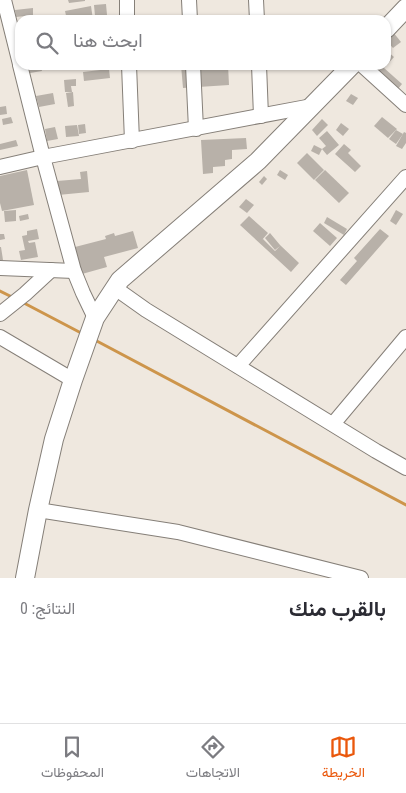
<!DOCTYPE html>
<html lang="ar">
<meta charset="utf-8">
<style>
:root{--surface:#fff;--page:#f7f7f7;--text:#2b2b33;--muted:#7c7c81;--line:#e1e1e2;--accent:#ea580c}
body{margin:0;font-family:"Roboto Condensed",Vazirmatn,sans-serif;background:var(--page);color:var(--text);direction:rtl}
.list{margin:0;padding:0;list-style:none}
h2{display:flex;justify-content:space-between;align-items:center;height:65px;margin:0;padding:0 20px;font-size:21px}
h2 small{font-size:16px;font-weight:400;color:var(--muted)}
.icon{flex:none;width:28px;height:28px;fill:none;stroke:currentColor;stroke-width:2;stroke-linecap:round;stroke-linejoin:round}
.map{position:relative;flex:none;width:406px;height:578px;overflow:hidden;direction:ltr}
.search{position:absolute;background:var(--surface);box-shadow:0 1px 4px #0004;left:15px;right:15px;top:15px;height:55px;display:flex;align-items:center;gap:12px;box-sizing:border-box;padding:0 18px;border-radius:15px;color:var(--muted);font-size:19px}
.sheet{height:145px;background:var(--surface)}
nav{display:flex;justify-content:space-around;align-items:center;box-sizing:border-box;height:70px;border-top:1px solid var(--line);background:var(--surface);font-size:14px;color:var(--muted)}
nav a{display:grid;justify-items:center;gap:2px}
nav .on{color:var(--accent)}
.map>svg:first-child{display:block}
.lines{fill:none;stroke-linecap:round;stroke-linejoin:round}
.stream{stroke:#cd954b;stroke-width:3}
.building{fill:#b8b1a9}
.minor-casing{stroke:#857f78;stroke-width:16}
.major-casing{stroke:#857f78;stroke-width:20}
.minor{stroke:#fff;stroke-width:14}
.major{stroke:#fff;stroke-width:18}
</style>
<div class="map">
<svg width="406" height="578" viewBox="0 0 406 578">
<rect width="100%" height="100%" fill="#efe8df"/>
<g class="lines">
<g class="stream">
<path d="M0,291L14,298"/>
<path d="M22,302L83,334"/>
<path d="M93,339L406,505"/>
</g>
</g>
<g class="building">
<path d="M68,0H85V1L69,3Z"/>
<path d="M106,4L107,15L95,16L94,5Z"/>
<path d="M91,6L93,20H67L65,11Z"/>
<path d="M33,8V15L16,17L15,10Z"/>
<path d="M393,32L401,42L393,48L386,40V38Z"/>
<path d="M386,50L394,57L384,68L402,84L397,90L372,65H386Z"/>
<path d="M29,65H46V66L41,67L42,71L30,73Z"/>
<path d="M181,65H228L229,85L183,88Z"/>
<path d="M109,69L110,78L84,81L83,72Z"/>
<path d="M76,79V86H71L72,92H65L64,80Z"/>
<path d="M73,92L74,106L68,107L66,93Z"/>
<path d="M53,93L55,104L39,107L36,96Z"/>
<path d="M351,94L358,98L353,105L346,101Z"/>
<path d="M6,106L7,114L0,115V107Z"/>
<path d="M11,117L13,123L3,125L2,119Z"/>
<path d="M382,117L397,129L388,138L374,126Z"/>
<path d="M322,119L328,125L317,136L312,130Z"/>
<path d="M341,123L349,129L343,136L336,130Z"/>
<path d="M85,124L86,133L79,134L78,125Z"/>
<path d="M77,125L79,136L66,137L65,126Z"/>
<path d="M55,127L58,139L47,141L45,129Z"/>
<path d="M396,130L403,134L396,144L389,139Z"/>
<path d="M327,131L339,145L327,155L322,149L326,146L319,138Z"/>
<path d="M404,132L406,133V143L402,149L396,146Z"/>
<path d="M246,138L247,149L232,150V159L225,160V166L213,167V173L203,174L201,140Z"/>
<path d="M16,140L18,146L0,150V144Z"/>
<path d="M344,144L351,150L348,153L361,166L355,172L335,154Z"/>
<path d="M314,145L322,149L319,155L311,151Z"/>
<path d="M307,153L324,170L314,180L297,163Z"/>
<path d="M27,170L34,205L2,211L0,203V176Z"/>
<path d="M280,170L288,175L285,180L277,175Z"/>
<path d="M325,170L349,193L339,203L315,180Z"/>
<path d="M87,171L89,192L58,195L57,181L81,179L80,172Z"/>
<path d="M264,176L267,179L262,185L259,182Z"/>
<path d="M246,199L254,205L247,213L239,207Z"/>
<path d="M16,210V221L5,222L4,211Z"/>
<path d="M396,210L403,214L396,225L390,221Z"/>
<path d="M28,214L29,219L20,221L19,216Z"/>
<path d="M249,216L268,233L262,240L263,239L275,251L280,246L275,250L265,238L270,233L280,245L299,263L291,272L240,225Z"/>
<path d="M327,217L347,229L344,235L324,223Z"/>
<path d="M320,223L337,238L330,246L313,231Z"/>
<path d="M37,229L39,239L28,241L29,243L35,242L38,257L21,260L19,251L25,250L22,236L27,235V231Z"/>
<path d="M380,229L389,236L346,285L340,280L357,261L354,258Z"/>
<path d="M133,231L138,248L104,257L107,267L82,274L75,247L106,239L105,236L114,233L115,236Z"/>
<path d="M0,234H4L5,239L0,240Z"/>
<path d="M0,247H1L3,260H0Z"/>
</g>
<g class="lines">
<defs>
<g id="minor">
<path d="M4,0L20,64"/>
<path d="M127,0V20"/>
<path d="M189,0L190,20"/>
<path d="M256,0L257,20"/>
<path d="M20,65L43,157L74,271L83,293L95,318"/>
<path d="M129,65L132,141"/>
<path d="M193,65L196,129"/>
<path d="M259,65L261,116"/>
<path d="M362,65L406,105"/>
<path d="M0,167L43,157L312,106"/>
<path d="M0,268L74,271"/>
<path d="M115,288L146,310L376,451L406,468"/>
<path d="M0,314L25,294L51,270"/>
<path d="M0,337L73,380"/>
<path d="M238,366L406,177"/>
<path d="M333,424L406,337"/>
<path d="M38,510L178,532L361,578"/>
</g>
<g id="major">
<path d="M386,29L406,8"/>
<path d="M25,578L38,510L54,439L73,380L95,318L120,280L258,161L352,65"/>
</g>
</defs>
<use href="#minor" class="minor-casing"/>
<use href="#major" class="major-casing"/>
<use href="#minor" class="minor"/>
<use href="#major" class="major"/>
</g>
</svg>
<div class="search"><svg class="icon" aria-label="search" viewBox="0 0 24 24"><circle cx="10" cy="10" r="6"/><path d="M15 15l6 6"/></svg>ابحث هنا</div>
</div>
<section class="sheet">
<h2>بالقرب منك<small>النتائج: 0</small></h2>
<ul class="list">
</ul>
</section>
<nav>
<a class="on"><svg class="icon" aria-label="map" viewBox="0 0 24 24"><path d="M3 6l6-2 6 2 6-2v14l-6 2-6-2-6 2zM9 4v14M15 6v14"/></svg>الخريطة</a>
<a><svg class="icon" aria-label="directions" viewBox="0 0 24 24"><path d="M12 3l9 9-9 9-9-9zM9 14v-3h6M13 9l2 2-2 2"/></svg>الاتجاهات</a>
<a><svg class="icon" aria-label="saved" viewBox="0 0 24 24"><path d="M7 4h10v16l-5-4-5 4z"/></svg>المحفوظات</a>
</nav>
